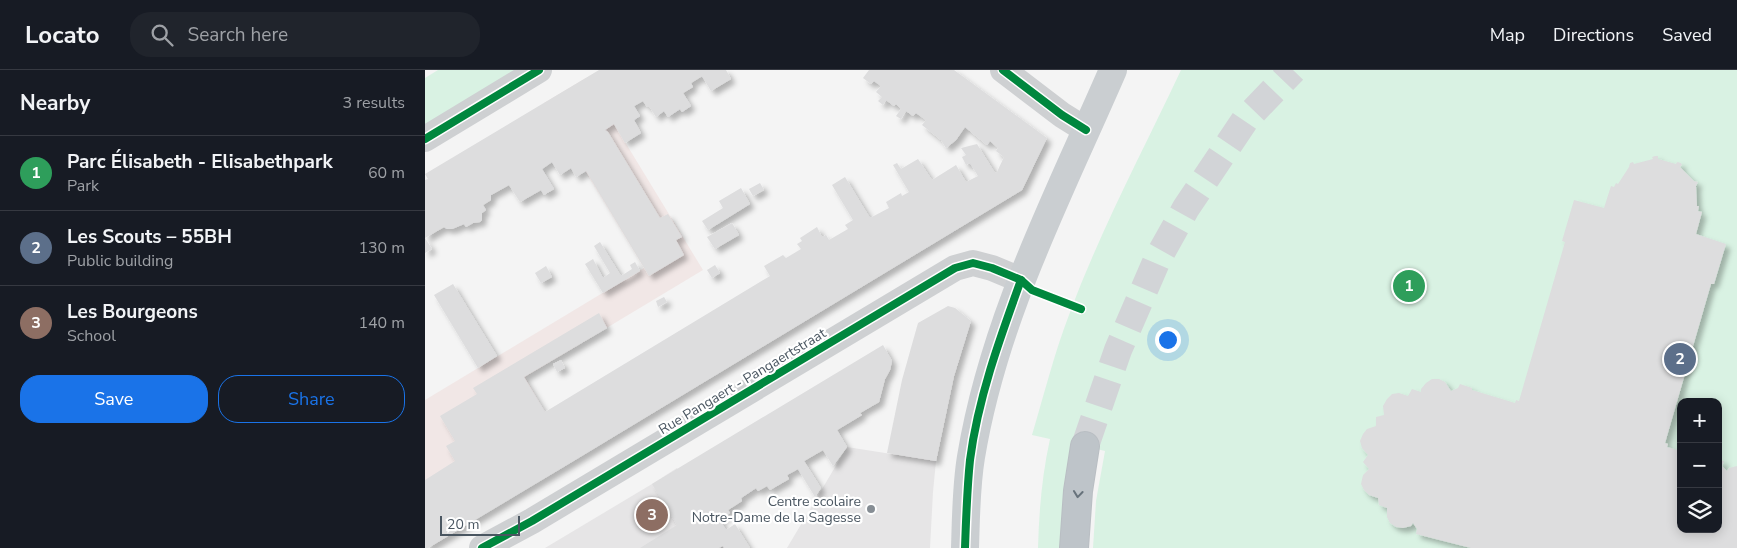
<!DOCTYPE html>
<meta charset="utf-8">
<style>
:root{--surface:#171b24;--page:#20242c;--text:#f1f3f6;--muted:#9ea1a6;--line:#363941;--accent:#1a73e8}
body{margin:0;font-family:"Nunito Sans",sans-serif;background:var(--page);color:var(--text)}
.controls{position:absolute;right:15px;bottom:15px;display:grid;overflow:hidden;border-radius:10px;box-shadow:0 2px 12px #0003}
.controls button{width:45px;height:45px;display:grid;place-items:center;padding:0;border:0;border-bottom:1px solid var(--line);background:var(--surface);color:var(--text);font:25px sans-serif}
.scale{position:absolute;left:15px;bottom:12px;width:80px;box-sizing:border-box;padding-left:5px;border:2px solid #4a5661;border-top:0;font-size:14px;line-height:18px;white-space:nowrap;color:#4a5661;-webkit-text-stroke:4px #fff;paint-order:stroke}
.you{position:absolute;left:742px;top:269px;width:18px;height:18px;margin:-12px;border:4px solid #fff;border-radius:50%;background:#1a73e8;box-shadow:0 0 0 8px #1a73e833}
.badge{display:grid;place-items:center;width:32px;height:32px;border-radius:50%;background:var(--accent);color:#fff;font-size:16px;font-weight:700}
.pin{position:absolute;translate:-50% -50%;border:2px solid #fff;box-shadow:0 1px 5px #0006}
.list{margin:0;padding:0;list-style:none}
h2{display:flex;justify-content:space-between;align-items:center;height:65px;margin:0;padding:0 20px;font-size:21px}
h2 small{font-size:16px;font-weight:400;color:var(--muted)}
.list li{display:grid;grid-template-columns:32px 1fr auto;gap:15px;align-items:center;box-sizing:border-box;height:75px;padding:0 20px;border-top:1px solid var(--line)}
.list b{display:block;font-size:19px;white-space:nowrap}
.list p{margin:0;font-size:16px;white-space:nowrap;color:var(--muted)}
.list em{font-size:16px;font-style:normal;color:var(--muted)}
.actions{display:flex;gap:10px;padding:15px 20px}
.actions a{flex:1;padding:11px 0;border:1px solid var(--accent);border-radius:20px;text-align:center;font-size:18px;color:var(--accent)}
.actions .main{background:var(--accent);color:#fff}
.icon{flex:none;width:28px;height:28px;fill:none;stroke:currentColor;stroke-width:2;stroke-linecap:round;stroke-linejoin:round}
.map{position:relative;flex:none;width:1312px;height:478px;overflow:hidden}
header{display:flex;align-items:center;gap:30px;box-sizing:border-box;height:70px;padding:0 25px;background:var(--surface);border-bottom:1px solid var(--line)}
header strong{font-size:24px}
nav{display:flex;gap:28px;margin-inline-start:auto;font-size:18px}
.search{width:350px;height:45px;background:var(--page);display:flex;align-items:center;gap:12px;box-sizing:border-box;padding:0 18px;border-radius:20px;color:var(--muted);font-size:19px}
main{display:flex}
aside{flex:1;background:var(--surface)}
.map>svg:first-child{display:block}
.education{fill:#e6e5e6}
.medical{fill:#f1e7e6}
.green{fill:#d9f2e3;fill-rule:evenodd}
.building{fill:#ddddde;filter:url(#shadow)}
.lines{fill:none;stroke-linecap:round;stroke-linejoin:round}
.highway-tunnel{stroke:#d2d4d7;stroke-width:28;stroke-dasharray:28 14;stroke-linecap:butt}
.highway-casing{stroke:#b9bec3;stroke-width:30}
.street{stroke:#ced0d2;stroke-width:26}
.primary{stroke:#caced1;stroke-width:28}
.highway{stroke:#bec4c9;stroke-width:28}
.cycleway-casing{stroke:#fff;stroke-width:11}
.cycleway{stroke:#00873e;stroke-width:8}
.oneway{stroke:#67727b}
.poi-dot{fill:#868d94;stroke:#fff;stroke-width:2}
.labels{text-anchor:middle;stroke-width:4.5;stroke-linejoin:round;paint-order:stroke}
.street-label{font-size:14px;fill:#4a5661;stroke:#fff}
.poi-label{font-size:14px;fill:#4a5661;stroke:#fff;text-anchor:end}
</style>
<header>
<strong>Locato</strong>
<div class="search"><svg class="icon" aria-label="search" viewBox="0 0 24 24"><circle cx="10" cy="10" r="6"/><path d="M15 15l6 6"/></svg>Search here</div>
<nav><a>Map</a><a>Directions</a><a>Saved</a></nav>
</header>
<main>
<aside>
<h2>Nearby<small>3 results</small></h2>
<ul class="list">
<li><span class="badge" style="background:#2e9e5b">1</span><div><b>Parc Élisabeth - Elisabethpark</b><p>Park</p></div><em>60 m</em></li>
<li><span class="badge" style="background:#5c6f8a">2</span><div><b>Les Scouts – 55BH</b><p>Public building</p></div><em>130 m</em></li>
<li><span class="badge" style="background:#8d6e63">3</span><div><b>Les Bourgeons</b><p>School</p></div><em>140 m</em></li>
</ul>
<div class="actions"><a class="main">Save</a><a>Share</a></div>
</aside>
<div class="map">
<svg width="1312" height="478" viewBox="0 0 1312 478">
<defs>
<filter id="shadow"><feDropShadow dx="4.5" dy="4.5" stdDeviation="2.5" flood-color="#0004"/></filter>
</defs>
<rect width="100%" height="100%" fill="#f4f4f4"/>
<g class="education">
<path d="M422,377L511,391L508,422L505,478H362Z"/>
<path d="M252,398L299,478H120L227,414Z"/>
</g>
<path class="medical" d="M161,8L278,200L100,307L120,342L0,416V330L219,198L119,33Z"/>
<g class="green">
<path d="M13,0H97L0,58V8Z"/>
<path d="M756,0H1312V478H668L671,431L680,381L647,373L637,452L636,478H613C614,441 617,405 625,369L607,365C619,325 629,284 644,245C675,161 718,81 756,0ZM1256,332H1293V459H1256Z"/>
</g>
<g class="building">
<path d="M174,0H301L306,9L286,21L277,6L266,13L268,17L258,23L266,36L257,42L255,39L243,47L239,41L231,47L224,36L222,37L218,31L209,36L215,46L209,50L216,63L200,73L189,54L180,60L183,62L235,148L243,144L257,167L251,170L259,185L224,206L161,101L151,107L146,98L135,105L127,92L117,99L129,119L119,125L116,120L95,132L84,115L66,125V130L58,135L61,140L57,143V150L55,152L48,153L41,157L39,154L27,159H22L19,157L0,168L7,179L0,183V110L3,109L0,104Z"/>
<path d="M444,0H529L622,68L597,120L150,390L3,478H0V410L30,391L21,376L30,371L15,346L52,324L48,318L174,243L182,258L99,307L120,342L345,206L339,196L358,185L361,188L376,179L372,174L377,171L375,168L392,157L397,167L401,165L404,170L423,159L420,155L428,150L407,115L420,107L445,148L464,138L461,132L476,123L477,126L484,122L468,95L472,93L476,99L493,89L507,110L531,95L541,112L553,106L545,93L541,95L537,87L541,85L536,78L552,74L570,103L572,102L579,87L571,81L573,78L565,71L562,75L540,57L531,70L521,78L516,70L497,55L501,50L491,43L488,46L481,41L476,49L471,46L476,39L471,34L469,36L461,30L458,35L453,31L457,27L451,22L456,16L449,11L446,14L438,8Z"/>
<path d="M1230,86H1233V89L1251,94L1252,92L1256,93L1257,95L1255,97L1269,111L1273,112L1271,116L1272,136H1274L1273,141L1277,142L1271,164L1301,174L1289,214H1286L1240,373L1243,374L1242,377L1256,381V459H1293V390L1299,391L1297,396L1302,401L1304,398L1312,396V478H1046L991,464L992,459L988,453L986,456L978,458L971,457L965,453L962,447V438L954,435L953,428L944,425L939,420L936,414L938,405L944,399L938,392L943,385L937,378L935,371L938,364L942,359L951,356V347L959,345L958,336L962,329L967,324L974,323L983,326L987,319L996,322V319L1001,313L1007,309H1014L1020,312L1026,321L1033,318L1035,314L1047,318V320L1090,333L1091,330L1094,331L1140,172L1137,171L1149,130L1179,138L1186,116L1189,117L1191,113L1193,114L1204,97L1205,93L1208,92L1209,94L1228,89L1227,87Z"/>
<path d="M335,113L339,120L328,126L324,119Z"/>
<path d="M316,118L325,134L283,160L277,151L298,138L294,131Z"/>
<path d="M307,153L314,165L290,179L282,167Z"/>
<path d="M175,172L196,206L207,199L205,195L210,192L215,201L178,223L160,194L168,189L178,208L185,203L169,176Z"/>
<path d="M290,195L295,203L287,208L282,200Z"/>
<path d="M121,196L127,207L116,213L110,203Z"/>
<path d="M28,214L72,286L53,298L9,225Z"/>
<path d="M239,227L242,232L233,237L231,231Z"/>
<path d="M523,236L530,238L546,251L529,306L511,391L462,383L477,310L493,253Z"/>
<path d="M458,275L467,291L465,300L460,309L454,332L435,343L437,345L412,360L422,377L408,396L398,380L379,391L396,418L390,427L373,399L362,405L364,409L345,420L342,416L333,421L331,418L316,428L317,431L303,440L305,443L295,450L301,460L310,454L325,478H299L298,476L294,478H215L252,455L227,414Z"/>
<path d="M136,290L140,298L132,302L128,294Z"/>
</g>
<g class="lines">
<path class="highway-tunnel" d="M660,376L693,280L732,190L761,138L820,50L868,0"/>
<defs>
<path id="highway" d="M649,478L653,421L660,376"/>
</defs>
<use href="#highway" class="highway-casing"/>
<g class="street">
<path d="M578,0L637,45L661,60"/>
<path d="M0,69L114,0"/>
<path d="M57,478L107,451L530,198L548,193L567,198L596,210"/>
</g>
<path class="primary" d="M540,478C541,448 541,417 546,387C569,248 633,127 688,0"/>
<use href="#highway" class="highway"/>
<defs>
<g id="cycleway">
<path d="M578,0L637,45L661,60"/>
<path d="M0,69L114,0"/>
<path d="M57,478L107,451L530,198L548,193L567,198L596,210L607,220L656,239"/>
<path d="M540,478C541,449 542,419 545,390C553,328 575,268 596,210"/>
</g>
</defs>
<use href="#cycleway" class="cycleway-casing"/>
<use href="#cycleway" class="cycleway"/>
</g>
<defs><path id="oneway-chevron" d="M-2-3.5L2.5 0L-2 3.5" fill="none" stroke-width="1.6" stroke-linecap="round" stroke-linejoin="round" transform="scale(1.25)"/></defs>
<use class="oneway" href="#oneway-chevron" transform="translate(653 424) rotate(96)"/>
<circle class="poi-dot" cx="446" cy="439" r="5"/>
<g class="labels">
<g class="street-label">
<text transform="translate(317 311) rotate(-31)" y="5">Rue Pangaert - Pangaertstraat</text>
</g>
<g class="poi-label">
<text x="436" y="436">Centre scolaire<tspan x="436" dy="16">Notre-Dame de la Sagesse</tspan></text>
</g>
</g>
</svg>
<div class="controls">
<button>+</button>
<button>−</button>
<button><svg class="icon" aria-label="layers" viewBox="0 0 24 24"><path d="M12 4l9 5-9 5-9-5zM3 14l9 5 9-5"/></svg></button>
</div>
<div class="scale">20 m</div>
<div class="you"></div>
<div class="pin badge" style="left:984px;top:216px;background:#2e9e5b">1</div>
<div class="pin badge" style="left:1255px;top:289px;background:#5c6f8a">2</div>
<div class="pin badge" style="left:227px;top:445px;background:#8d6e63">3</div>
</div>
</main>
